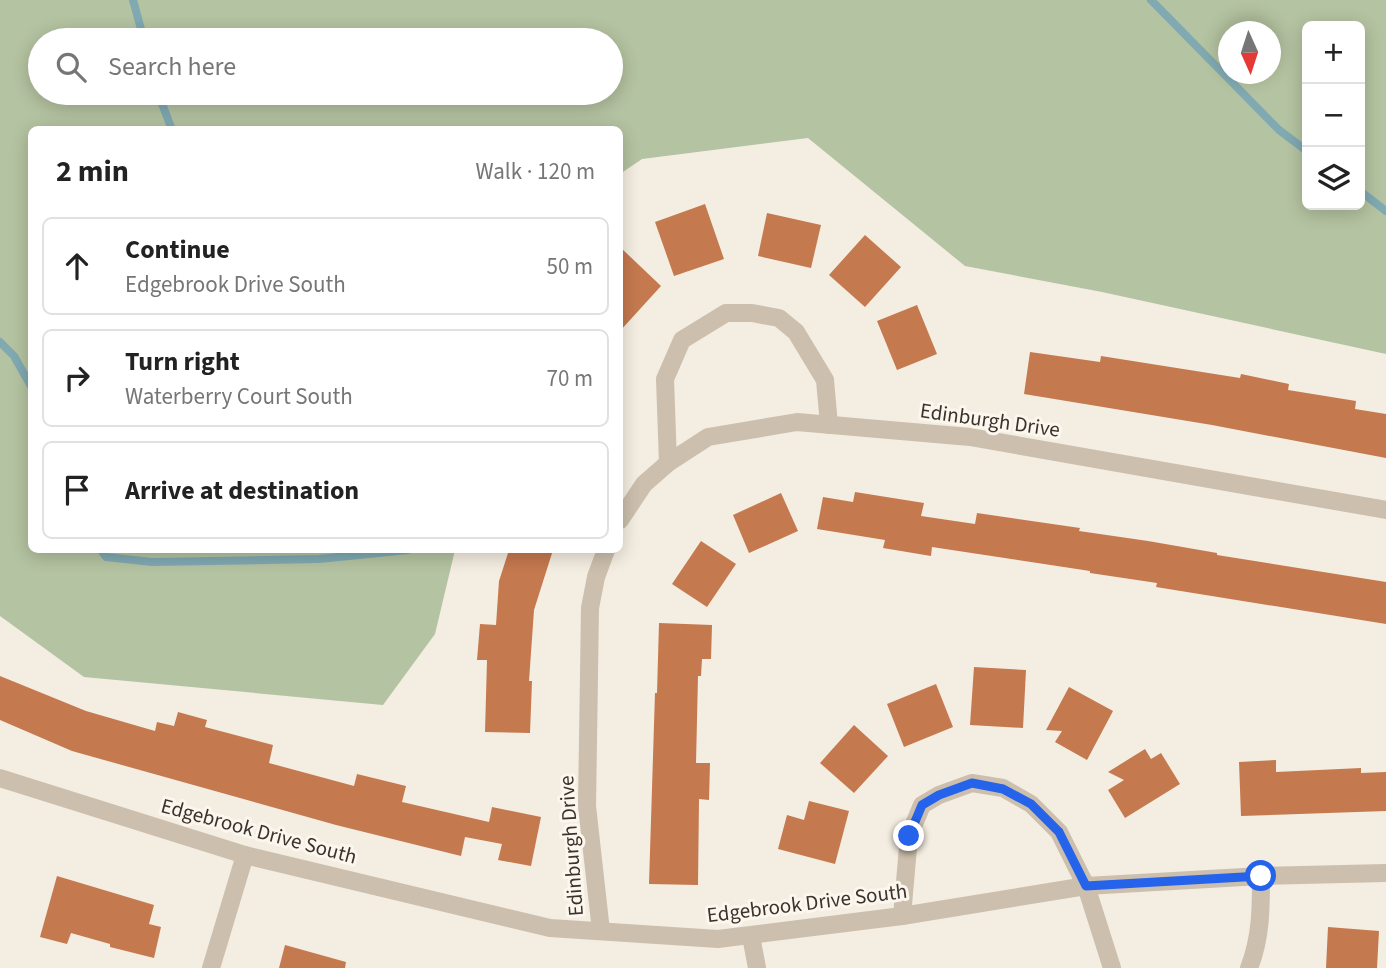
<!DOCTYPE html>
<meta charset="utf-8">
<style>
:root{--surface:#fff;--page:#f6f6f6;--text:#222;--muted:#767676;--line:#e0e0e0}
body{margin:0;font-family:"Source Sans 3",sans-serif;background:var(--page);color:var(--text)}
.controls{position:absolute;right:21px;top:21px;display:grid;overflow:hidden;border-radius:10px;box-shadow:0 4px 18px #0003}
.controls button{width:63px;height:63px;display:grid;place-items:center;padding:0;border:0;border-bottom:2px solid var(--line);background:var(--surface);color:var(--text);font:35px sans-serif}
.compass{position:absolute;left:1218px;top:21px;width:63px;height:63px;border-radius:50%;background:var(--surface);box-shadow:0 4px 18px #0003;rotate:177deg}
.stop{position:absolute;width:21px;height:21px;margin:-16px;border:5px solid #2563eb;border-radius:50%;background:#fff}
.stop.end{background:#2563eb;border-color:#fff;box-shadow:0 2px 7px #0008}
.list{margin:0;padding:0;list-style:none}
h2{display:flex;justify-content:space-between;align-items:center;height:91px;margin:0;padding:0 28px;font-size:30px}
h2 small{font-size:23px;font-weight:400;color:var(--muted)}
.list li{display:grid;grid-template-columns:46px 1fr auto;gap:21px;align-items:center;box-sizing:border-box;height:98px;margin:0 14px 14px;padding:0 14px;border:2px solid var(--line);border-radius:10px}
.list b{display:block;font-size:26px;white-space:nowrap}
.list p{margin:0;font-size:23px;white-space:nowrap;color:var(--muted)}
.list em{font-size:23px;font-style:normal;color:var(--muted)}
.icon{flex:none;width:38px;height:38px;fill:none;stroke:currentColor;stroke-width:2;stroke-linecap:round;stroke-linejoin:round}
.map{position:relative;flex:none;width:1386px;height:968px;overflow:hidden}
.search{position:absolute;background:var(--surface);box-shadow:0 4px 18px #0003;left:28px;top:28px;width:595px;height:77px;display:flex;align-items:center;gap:18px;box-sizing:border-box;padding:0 24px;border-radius:38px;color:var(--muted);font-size:26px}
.panel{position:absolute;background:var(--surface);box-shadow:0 4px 18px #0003;left:28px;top:126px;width:595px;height:427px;border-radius:10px}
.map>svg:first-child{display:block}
.green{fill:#b4c3a1;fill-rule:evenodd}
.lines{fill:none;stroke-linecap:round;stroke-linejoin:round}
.stream{stroke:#80a9b1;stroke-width:8}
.building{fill:#c5794e}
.minor{stroke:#ccbfad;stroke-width:18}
.route{stroke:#2563eb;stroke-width:9}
.labels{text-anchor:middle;stroke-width:6;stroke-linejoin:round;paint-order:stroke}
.street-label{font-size:21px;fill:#3b322b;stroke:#fbf6ee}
</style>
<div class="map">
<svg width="1386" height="968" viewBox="0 0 1386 968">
<rect width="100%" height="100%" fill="#f4ede1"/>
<path class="green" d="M0,0H1386V354L1102,292L965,266L808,138L642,159L620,174V130H32V550H455L435,634L383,705L84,677L0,616ZM1307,26H1360V205H1307ZM1228,32H1270V74H1228ZM40,40H611V93H40Z"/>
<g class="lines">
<g class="stream">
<path d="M133,0L144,40"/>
<path d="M1151,0L1279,130L1307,151"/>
<path d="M158,93L172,130"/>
<path d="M1360,191L1386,211"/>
<path d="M0,342L14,356L32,388"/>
<path d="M101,550L106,557L152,562L319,559L408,550"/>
</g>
</g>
<g class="building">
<path d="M705,204L724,259L674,276L655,222Z"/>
<path d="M767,213L821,225L811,268L758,256Z"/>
<path d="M865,235L901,267L865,307L829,275Z"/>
<path d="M620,247L661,286L620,331Z"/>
<path d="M917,305L937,354L897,370L877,321Z"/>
<path d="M1030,352L1100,362L1101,356L1240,378L1241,374L1289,384L1288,390L1356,401L1355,409L1386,414V458L1212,425L1024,394Z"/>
<path d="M855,492L924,503L921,516L975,524L977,513L1080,528L1079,531L1148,541L1217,553V555L1386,582V624L1156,587L1157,583L1090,573V571L932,547L931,556L883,548L885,540L817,529L823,497L853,502Z"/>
<path d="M781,493L798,531L749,553L733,515Z"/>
<path d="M701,541L736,564L707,607L672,584Z"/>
<path d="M509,550H553L534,610L529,681H532L530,733L485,732L487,660H477L480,624L496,625L499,581Z"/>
<path d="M659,623L712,625L711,659H702L701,676H698L696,763H710L709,800L699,799L698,885L649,884L655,693H657Z"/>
<path d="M974,667L1026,670L1023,728L970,725Z"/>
<path d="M0,676L86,711L155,731L157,722L174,726L178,712L207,720L205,727L273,745L269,763L354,786L357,774L406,786L402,802L489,822L492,807L541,817L531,866L498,860L502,844L465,837L461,856L336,825L72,751L0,720Z"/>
<path d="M936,684L953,727L904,747L887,704Z"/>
<path d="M1069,687L1113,711L1087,760L1055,742L1062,731L1046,730Z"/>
<path d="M854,725L888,756L854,793L820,763Z"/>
<path d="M1145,749L1151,759L1161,753L1180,784L1125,818L1108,790L1124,780L1108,772Z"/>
<path d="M1276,760V772L1361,768V773L1386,772V811L1241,816L1239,762Z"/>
<path d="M809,801L849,811L835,864L778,849L787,815L804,820Z"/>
<path d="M57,876L154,905L149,924L161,927L154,958L110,947V944L71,933L67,944L40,937Z"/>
<path d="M1328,927L1379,931L1377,968H1326Z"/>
<path d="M285,945L346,962L345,968H279Z"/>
</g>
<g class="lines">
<g class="minor">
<path d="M668,463L665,379L682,340L726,313H752L779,318L796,332L825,380L829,425"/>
<path d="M620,520L644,484L668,463L708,437L797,422L970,437L1386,510"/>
<path d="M0,778L245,855L550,928L718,939L902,916L1086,886L1261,876L1386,873"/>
<path d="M902,916L909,836L922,805L939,795L972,783L1003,788L1031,804L1059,832L1086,886L1112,968"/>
<path d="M601,931L587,806L590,608L596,577L606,550"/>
<path d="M751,936L757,968"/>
<path d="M211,968L245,855"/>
<path d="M1249,968C1261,938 1261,908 1261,876"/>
</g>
</g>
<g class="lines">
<path class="route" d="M909,836L922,805L939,795L972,783L1003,789L1031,804L1059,832L1086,886L1261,876"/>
</g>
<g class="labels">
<g class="street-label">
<text transform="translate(990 420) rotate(8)" y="7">Edinburgh Drive</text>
<text transform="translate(259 831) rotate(15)" y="7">Edgebrook Drive South</text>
<text transform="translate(571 846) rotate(-94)" y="7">Edinburgh Drive</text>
<text transform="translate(807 903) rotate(-7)" y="7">Edgebrook Drive South</text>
</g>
</g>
</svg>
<div class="controls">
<button>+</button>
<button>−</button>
<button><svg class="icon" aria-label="layers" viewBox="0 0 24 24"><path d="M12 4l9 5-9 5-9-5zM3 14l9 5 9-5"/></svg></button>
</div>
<svg class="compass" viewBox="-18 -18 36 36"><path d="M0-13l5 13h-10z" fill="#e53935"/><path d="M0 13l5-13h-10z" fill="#767676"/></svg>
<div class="stop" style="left:1261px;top:876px"></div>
<div class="stop end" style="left:909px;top:836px"></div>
<div class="search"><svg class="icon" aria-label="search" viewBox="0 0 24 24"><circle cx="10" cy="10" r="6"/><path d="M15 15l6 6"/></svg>Search here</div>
<section class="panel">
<h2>2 min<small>Walk · 120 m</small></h2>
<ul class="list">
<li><svg class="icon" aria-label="ahead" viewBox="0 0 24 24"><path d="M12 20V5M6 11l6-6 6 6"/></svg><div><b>Continue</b><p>Edgebrook Drive South</p></div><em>50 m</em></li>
<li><svg class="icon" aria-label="right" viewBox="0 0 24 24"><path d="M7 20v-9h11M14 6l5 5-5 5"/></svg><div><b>Turn right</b><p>Waterberry Court South</p></div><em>70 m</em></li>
<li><svg class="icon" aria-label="arrive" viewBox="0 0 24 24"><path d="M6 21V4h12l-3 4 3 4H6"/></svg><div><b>Arrive at destination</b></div></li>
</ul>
</section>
</div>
